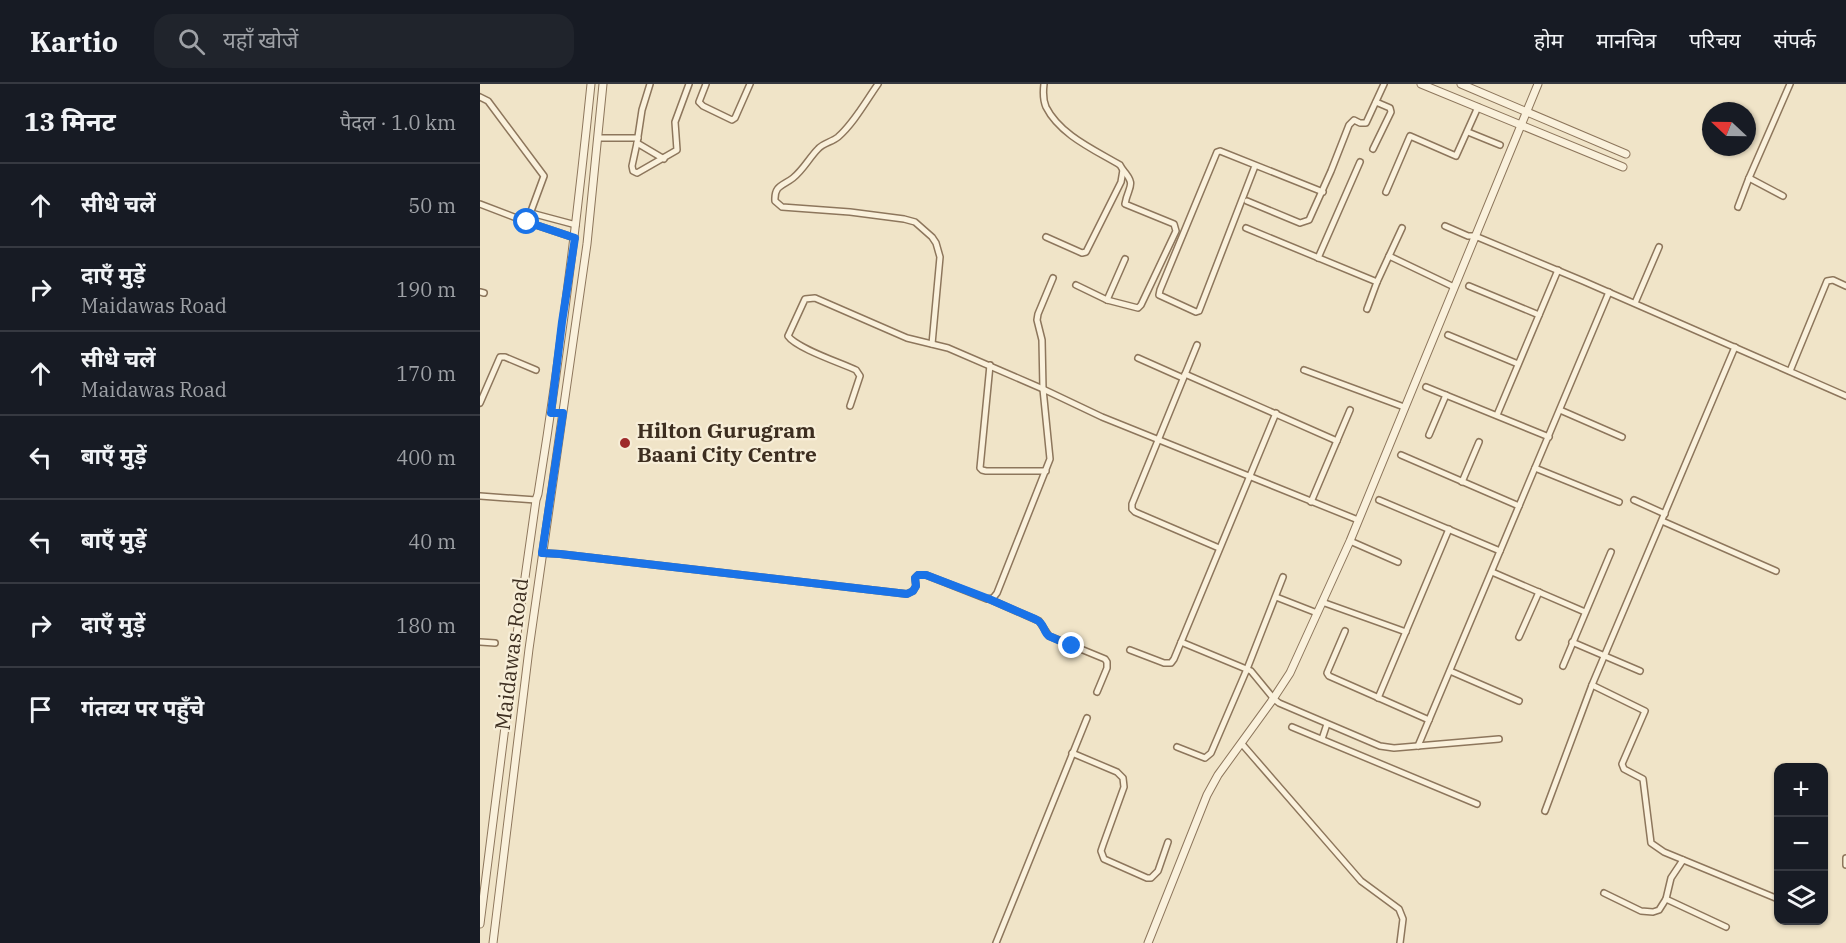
<!DOCTYPE html>
<html lang="hi">
<meta charset="utf-8">
<style>
:root{--surface:#171b24;--page:#20242c;--text:#f1f3f6;--muted:#9ea1a6;--line:#363941}
body{margin:0;font-family:"IBM Plex Serif","Noto Sans Devanagari",serif;background:var(--page);color:var(--text)}
.controls{position:absolute;right:18px;bottom:18px;display:grid;overflow:hidden;border-radius:12px;box-shadow:0 2px 4px #0004}
.controls button{width:54px;height:54px;display:grid;place-items:center;padding:0;border:0;border-bottom:2px solid var(--line);background:var(--surface);color:var(--text);font:30px sans-serif}
.compass{position:absolute;left:1222px;top:18px;width:54px;height:54px;border-radius:50%;background:var(--surface);box-shadow:0 2px 4px #0004;rotate:292deg}
.stop{position:absolute;width:18px;height:18px;margin:-14px;border:4px solid #1a73e8;border-radius:50%;background:#fff}
.stop.end{background:#1a73e8;border-color:#fff;box-shadow:0 2px 6px #0008}
.list{margin:0;padding:0;list-style:none}
h2{display:flex;justify-content:space-between;align-items:center;height:78px;margin:0;padding:0 24px;font-size:26px}
h2 small{font-size:20px;font-weight:400;color:var(--muted)}
.list li{display:grid;grid-template-columns:39px 1fr auto;gap:18px;align-items:center;box-sizing:border-box;height:84px;padding:0 24px;border-top:2px solid var(--line)}
.list b{display:block;font-size:22px;white-space:nowrap}
.list p{margin:0;font-size:20px;white-space:nowrap;color:var(--muted)}
.list em{font-size:20px;font-style:normal;color:var(--muted)}
.icon{flex:none;width:33px;height:33px;fill:none;stroke:currentColor;stroke-width:2;stroke-linecap:round;stroke-linejoin:round}
.map{position:relative;flex:none;width:1366px;height:859px;overflow:hidden}
header{display:flex;align-items:center;gap:36px;box-sizing:border-box;height:84px;padding:0 30px;background:var(--surface);border-bottom:2px solid var(--line)}
header strong{font-size:28px}
nav{display:flex;gap:33px;margin-inline-start:auto;font-size:21px}
.search{width:420px;height:54px;background:var(--page);display:flex;align-items:center;gap:15px;box-sizing:border-box;padding:0 21px;border-radius:18px;color:var(--muted);font-size:22px}
main{display:flex}
aside{flex:1;background:var(--surface)}
.map>svg:first-child{display:block}
.lines{fill:none;stroke-linecap:round;stroke-linejoin:round}
.minor-casing{stroke:#8d765c;stroke-width:8}
.tertiary-casing{stroke:#8d765c;stroke-width:9}
.minor{stroke:#faf1dc;stroke-width:5}
.tertiary{stroke:#faf1dc;stroke-width:7}
.route{stroke:#1a73e8;stroke-width:8}
.poi-dot{fill:#9e2a2b;stroke:#f7eed8;stroke-width:2}
.labels{text-anchor:middle;stroke-width:4.5;stroke-linejoin:round;paint-order:stroke}
.poi-label{font-size:21px;font-weight:bold;fill:#3d2e20;stroke:#f7eed8;text-anchor:start}
.street-label{font-size:21px;fill:#3d2e20;stroke:#f7eed8}
</style>
<header>
<strong>Kartio</strong>
<div class="search"><svg class="icon" aria-label="search" viewBox="0 0 24 24"><circle cx="10" cy="10" r="6"/><path d="M15 15l6 6"/></svg>यहाँ खोजें</div>
<nav><a>होम</a><a>मानचित्र</a><a>परिचय</a><a>संपर्क</a></nav>
</header>
<main>
<aside>
<h2>13 मिनट<small>पैदल · 1.0 km</small></h2>
<ul class="list">
<li><svg class="icon" aria-label="ahead" viewBox="0 0 24 24"><path d="M12 20V5M6 11l6-6 6 6"/></svg><div><b>सीधे चलें</b></div><em>50 m</em></li>
<li><svg class="icon" aria-label="right" viewBox="0 0 24 24"><path d="M7 20v-9h11M14 6l5 5-5 5"/></svg><div><b>दाएँ मुड़ें</b><p>Maidawas Road</p></div><em>190 m</em></li>
<li><svg class="icon" aria-label="ahead" viewBox="0 0 24 24"><path d="M12 20V5M6 11l6-6 6 6"/></svg><div><b>सीधे चलें</b><p>Maidawas Road</p></div><em>170 m</em></li>
<li><svg class="icon" aria-label="left" viewBox="0 0 24 24"><path d="M17 20v-9H6M10 6l-5 5 5 5"/></svg><div><b>बाएँ मुड़ें</b></div><em>400 m</em></li>
<li><svg class="icon" aria-label="left" viewBox="0 0 24 24"><path d="M17 20v-9H6M10 6l-5 5 5 5"/></svg><div><b>बाएँ मुड़ें</b></div><em>40 m</em></li>
<li><svg class="icon" aria-label="right" viewBox="0 0 24 24"><path d="M7 20v-9h11M14 6l5 5-5 5"/></svg><div><b>दाएँ मुड़ें</b></div><em>180 m</em></li>
<li><svg class="icon" aria-label="arrive" viewBox="0 0 24 24"><path d="M6 21V4h12l-3 4 3 4H6"/></svg><div><b>गंतव्य पर पहुँचे</b></div></li>
</ul>
</aside>
<div class="map">
<svg width="1366" height="859" viewBox="0 0 1366 859">
<rect width="100%" height="100%" fill="#f0e4c8"/>
<g class="lines">
<defs>
<g id="minor">
<path d="M170,0L162,26L157,59L184,75"/>
<path d="M226,0L219,18L223,22L252,36L255,34L270,0"/>
<path d="M398,0C386,17 374,39 358,53C352,58 343,59 338,65C329,74 324,85 313,94C303,102 294,101 295,117L302,123L370,128L424,135L435,138L452,153L456,159L460,173L452,260"/>
<path d="M564,0C563,8 563,16 566,23C580,51 615,66 640,81L643,86L641,98L606,168L602,169L566,153"/>
<path d="M0,13L8,17L64,92L47,138"/>
<path d="M988,48L1020,61"/>
<path d="M118,54H158"/>
<path d="M157,59L152,82L153,87L157,89L197,66L195,38L209,0"/>
<path d="M893,65L911,28L910,24L896,18"/>
<path d="M775,82L719,227L716,228L679,211L680,206L737,68L740,67L843,108"/>
<path d="M1269,94L1303,112"/>
<path d="M906,108L930,52L976,72L998,23"/>
<path d="M767,117L820,139L829,136L851,87L869,41L874,36L880,39H886L904,0"/>
<path d="M0,120L47,138L95,154"/>
<path d="M1258,123L1269,94L1310,0"/>
<path d="M51,129L96,141"/>
<path d="M965,142L988,152H995L1103,197L1366,312"/>
<path d="M766,144L897,198L909,172L974,203"/>
<path d="M909,172L922,144"/>
<path d="M838,174L880,78"/>
<path d="M596,201L627,216L658,224L661,221L696,147L694,140L645,120C648,102 657,102 643,86"/>
<path d="M989,202L1059,231"/>
<path d="M0,208L4,209"/>
<path d="M627,216L645,175"/>
<path d="M1155,219L1179,163"/>
<path d="M887,225L897,198"/>
<path d="M968,251L1038,280"/>
<path d="M717,261L652,420V425L655,428L739,464"/>
<path d="M658,274L703,294"/>
<path d="M510,281L500,384L502,386L506,387H566"/>
<path d="M824,286L924,323"/>
<path d="M1310,287L1347,197L1353,196L1366,202"/>
<path d="M705,290L857,357"/>
<path d="M946,303L1069,353"/>
<path d="M0,319L20,273H25L56,286"/>
<path d="M370,322L380,292L376,286C361,279 316,264 308,252L325,215L335,214L427,254L468,264L563,305L622,333L878,436"/>
<path d="M1080,326L1142,353"/>
<path d="M1017,331L1078,186"/>
<path d="M949,351L966,311"/>
<path d="M921,371L1039,422"/>
<path d="M1055,384L1139,418"/>
<path d="M982,398L999,358"/>
<path d="M0,412L56,416"/>
<path d="M899,416L1020,467"/>
<path d="M1154,416L1185,430"/>
<path d="M831,418L870,326"/>
<path d="M1182,437L1296,487"/>
<path d="M870,457L918,478"/>
<path d="M62,469L80,470L427,510L433,507L436,502L435,494L438,491H446L507,515L513,514L517,509L570,375L563,305L562,256L557,236L558,230L573,194"/>
<path d="M1012,488L1105,528"/>
<path d="M796,513L837,529"/>
<path d="M509,515L559,537L569,552L625,575L627,578V584L617,608"/>
<path d="M842,518L926,548"/>
<path d="M865,547L847,589L849,592L949,636"/>
<path d="M1039,553L1059,508"/>
<path d="M0,558L15,559"/>
<path d="M701,558L771,587L794,615L799,619L900,662L914,664L1019,655"/>
<path d="M1092,558L1160,587"/>
<path d="M650,566L684,579H691L694,575L796,329"/>
<path d="M1083,582L1131,468"/>
<path d="M970,587L1039,617"/>
<path d="M1112,601L1165,627L1142,680L1144,685L1163,695L1171,759L1184,768L1298,815"/>
<path d="M898,614L969,445"/>
<path d="M812,643L997,720"/>
<path d="M842,655L847,640"/>
<path d="M762,660L881,797L919,825L923,835L920,859"/>
<path d="M938,662L1129,208"/>
<path d="M697,663L725,674L731,669L767,585L803,493"/>
<path d="M592,669L637,688L643,694L644,703L623,761L621,767L624,775L667,794H671L678,787L688,758"/>
<path d="M1065,727L1112,601L1255,263"/>
<path d="M1366,774V781"/>
<path d="M1124,809L1161,827L1173,828L1179,826L1186,815L1191,794L1203,776"/>
<path d="M1186,815L1246,843"/>
<path d="M516,859L607,634"/>
</g>
<g id="tertiary">
<path d="M941,0L1143,83"/>
<path d="M981,0L1146,70"/>
<path d="M0,840L35,564L56,416L58,410C80,274 97,137 111,0"/>
<path d="M13,859L49,565L107,160L123,0"/>
<path d="M668,859L727,711L738,691L791,618L810,589L870,457L1058,0"/>
</g>
</defs>
<use href="#minor" class="minor-casing"/>
<use href="#tertiary" class="tertiary-casing"/>
<use href="#minor" class="minor"/>
<use href="#tertiary" class="tertiary"/>
</g>
<g class="lines">
<path class="route" d="M47,138L95,154L82,238L71,329H83L62,469L80,470L427,510L433,507L436,502L435,494L438,491H446L509,515L555,535C566,540 562,547 569,552L592,562"/>
</g>
<circle class="poi-dot" cx="145" cy="359" r="6"/>
<g class="labels">
<g class="poi-label">
<text x="157" y="354">Hilton Gurugram<tspan x="157" dy="24">Baani City Centre</tspan></text>
</g>
<g class="street-label">
<text transform="translate(32 570) rotate(-83)" y="7">Maidawas Road</text>
</g>
</g>
</svg>
<div class="controls">
<button>+</button>
<button>−</button>
<button><svg class="icon" aria-label="layers" viewBox="0 0 24 24"><path d="M12 4l9 5-9 5-9-5zM3 14l9 5 9-5"/></svg></button>
</div>
<svg class="compass" viewBox="-18 -18 36 36"><path d="M0-13l5 13h-10z" fill="#e53935"/><path d="M0 13l5-13h-10z" fill="#9ea1a6"/></svg>
<div class="stop" style="left:47px;top:138px"></div>
<div class="stop end" style="left:592px;top:562px"></div>
</div>
</main>
